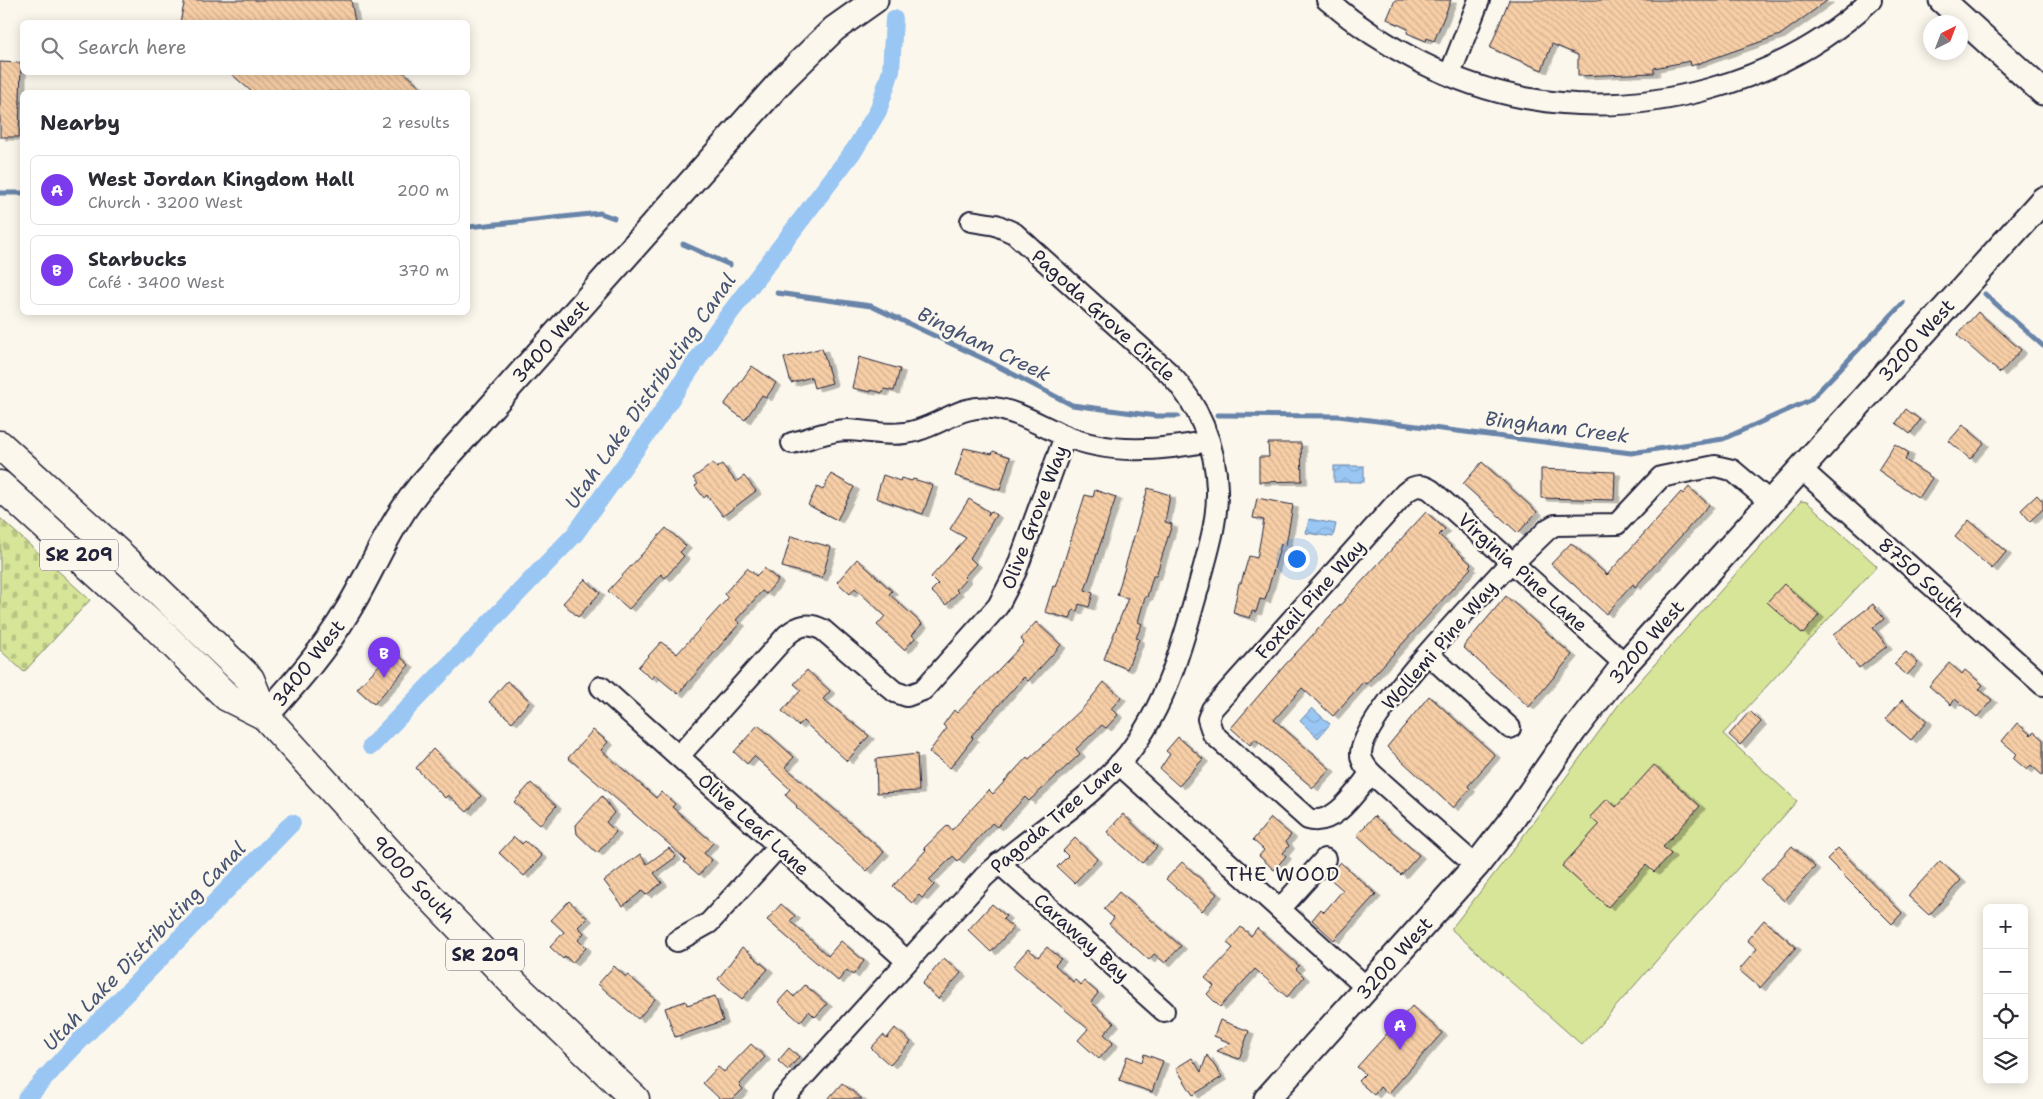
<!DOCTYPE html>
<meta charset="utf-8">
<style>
:root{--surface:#fff;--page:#f2f2f3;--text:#2b2b33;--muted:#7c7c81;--line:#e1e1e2;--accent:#7c3aed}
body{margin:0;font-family:"Shantell Sans",sans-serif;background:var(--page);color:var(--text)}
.controls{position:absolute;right:15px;bottom:15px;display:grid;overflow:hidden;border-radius:8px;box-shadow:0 2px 12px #0003}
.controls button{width:45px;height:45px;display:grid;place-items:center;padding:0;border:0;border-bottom:1px solid var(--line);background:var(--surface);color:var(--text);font:25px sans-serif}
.compass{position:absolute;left:1923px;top:15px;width:45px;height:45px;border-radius:50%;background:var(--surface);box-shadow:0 2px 12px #0003;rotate:42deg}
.you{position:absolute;left:1296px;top:558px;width:18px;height:18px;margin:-12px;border:4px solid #fff;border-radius:50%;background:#1a73e8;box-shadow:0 0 0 8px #1a73e833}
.badge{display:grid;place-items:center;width:32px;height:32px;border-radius:50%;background:var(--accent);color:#fff;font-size:16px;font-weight:700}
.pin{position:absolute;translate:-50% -41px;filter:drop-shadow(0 1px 2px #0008)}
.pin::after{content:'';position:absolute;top:26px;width:18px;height:15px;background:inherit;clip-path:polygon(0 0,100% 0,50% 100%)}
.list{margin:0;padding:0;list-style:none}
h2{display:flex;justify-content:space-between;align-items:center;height:65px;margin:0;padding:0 20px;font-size:21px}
h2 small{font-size:16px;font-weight:400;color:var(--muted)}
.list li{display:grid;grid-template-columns:32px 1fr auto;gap:15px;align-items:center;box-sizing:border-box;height:70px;margin:0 10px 10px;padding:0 10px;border:1px solid var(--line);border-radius:8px}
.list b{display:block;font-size:19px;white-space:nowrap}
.list p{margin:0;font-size:16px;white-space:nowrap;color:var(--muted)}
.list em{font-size:16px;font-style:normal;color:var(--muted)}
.icon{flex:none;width:28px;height:28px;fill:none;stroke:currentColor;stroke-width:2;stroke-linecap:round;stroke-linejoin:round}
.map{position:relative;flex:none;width:2043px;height:1099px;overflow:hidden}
.search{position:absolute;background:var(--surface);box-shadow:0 2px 12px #0003;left:20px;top:20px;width:450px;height:55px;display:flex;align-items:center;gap:12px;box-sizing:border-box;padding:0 18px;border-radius:8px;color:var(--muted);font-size:19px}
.panel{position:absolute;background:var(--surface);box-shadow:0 2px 12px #0003;left:20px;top:90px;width:450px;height:225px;border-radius:8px}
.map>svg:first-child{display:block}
.grass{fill:#d7e598;stroke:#7c846a}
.cemetery{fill:url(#cemetery-stones);stroke:#7c846a}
.water{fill:url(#water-waves);stroke:#6984a9}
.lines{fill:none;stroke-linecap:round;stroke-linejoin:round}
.stream{stroke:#6984a9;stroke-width:5}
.canal{stroke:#99c6f3;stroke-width:18}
.building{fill:url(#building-back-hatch);stroke:#22223b;filter:url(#shadow)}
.minor-casing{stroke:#22223b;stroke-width:24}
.tertiary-casing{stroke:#22223b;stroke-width:29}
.primary-casing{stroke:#22223b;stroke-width:31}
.minor{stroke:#fbf7ec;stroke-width:20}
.tertiary{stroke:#fbf7ec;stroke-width:25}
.primary{stroke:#fbf7ec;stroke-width:28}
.labels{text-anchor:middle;stroke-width:5;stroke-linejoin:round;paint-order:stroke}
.shield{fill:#fbf7ec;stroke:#636270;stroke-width:1}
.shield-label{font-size:18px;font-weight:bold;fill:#22223b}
.street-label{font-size:19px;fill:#22223b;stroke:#fbf7ec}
.water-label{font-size:20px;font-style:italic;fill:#465372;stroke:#fbf7ec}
.neighbourhood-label{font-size:20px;letter-spacing:1px;fill:#22223b;stroke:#fbf7ec}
</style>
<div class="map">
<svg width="2043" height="1099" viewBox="0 0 2043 1099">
<defs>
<pattern id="cemetery-stones" width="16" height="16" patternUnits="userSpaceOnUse" patternTransform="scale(1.25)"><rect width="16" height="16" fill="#d7e598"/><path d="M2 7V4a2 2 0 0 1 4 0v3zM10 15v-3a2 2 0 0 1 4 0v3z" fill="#b8c484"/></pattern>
<pattern id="water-waves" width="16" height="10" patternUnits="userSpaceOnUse" patternTransform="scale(1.25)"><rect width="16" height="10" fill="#99c6f3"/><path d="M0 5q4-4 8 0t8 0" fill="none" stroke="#84aad1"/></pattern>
<pattern id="building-back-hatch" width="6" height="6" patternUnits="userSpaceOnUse" patternTransform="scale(1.25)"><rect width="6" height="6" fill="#f7cea6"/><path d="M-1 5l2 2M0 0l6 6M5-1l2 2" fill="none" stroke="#d3b190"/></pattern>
<filter id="shadow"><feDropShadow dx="5.5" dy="3" stdDeviation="0" flood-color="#0004"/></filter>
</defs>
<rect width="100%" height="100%" fill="#fbf7ec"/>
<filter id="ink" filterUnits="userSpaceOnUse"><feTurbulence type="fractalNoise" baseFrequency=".02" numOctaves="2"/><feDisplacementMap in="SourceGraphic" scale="10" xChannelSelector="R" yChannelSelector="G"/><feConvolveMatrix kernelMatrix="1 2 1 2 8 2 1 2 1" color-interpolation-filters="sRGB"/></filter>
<g filter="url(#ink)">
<path class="grass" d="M1801,501L1807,502L1877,566L1723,734L1797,801L1582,1045L1451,929L1513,850L1620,703Z"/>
<path class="cemetery" d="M0,518L90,600L24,672L0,650Z"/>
<g class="water">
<rect x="1334" y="466" width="30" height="16"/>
<path d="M1309,519L1336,524L1333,537L1306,533Z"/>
<path d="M1312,708L1330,724L1318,738L1300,721Z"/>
</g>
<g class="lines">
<g class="stream">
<path d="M0,193H22"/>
<path d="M468,227L600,213L614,218"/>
<path d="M683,244L730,265"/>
<path d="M777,293L871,306L984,359L1072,405L1156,416H1178"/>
<path d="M1985,294L2043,346"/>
<path d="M1217,415L1338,416L1631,453L1723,439L1810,400L1903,303"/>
</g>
<g class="canal">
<path d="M371,746L575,534L652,427L717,330L855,149L878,111L891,71L894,19"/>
<path d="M26,1099L67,1054L292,823"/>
</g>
</g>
<g class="building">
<path d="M185,0H351L355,22H180Z"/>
<path d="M1395,0H1451L1434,41L1427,38L1426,41L1407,33L1408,29L1387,19Z"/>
<path d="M1509,0H1828L1780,35L1691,66L1690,61L1654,68V73L1578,76V55L1552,44L1542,70L1490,48Z"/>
<path d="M0,62L21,63L19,137H0Z"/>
<path d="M229,72H404L426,92H252Z"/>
<path d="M1978,312L2021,350L2000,373L1957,335Z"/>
<path d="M822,348L832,383L814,388L811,377L791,383L784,358Z"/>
<path d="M859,357L900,369L894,391L884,389L883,393L871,390V392L852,388Z"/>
<path d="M752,366L776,383L766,398L762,395L745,420L724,405Z"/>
<path d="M1906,409L1920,420L1910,434L1896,423Z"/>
<path d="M1963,425L1984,443L1970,459L1949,441Z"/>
<path d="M1268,443H1301L1302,481L1259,482V457H1269Z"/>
<path d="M1895,444L1909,453L1905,460L1932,478L1919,498L1878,470Z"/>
<path d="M964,448L992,454L993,451L1010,457L1000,490L955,476Z"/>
<path d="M1482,462L1537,512L1518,533L1463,484Z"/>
<path d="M713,463L717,468L722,464L736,482L744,476L756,491L723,516L707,495L704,498L695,486L698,484L693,478Z"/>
<path d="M1541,469L1615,472L1614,500L1541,498Z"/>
<path d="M831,474L854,487L837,520L808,505L817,487L823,490Z"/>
<path d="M883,475L900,481L901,478L912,481L913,479L933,485L923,514L876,498Z"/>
<path d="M1689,487L1709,505L1635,587L1633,584L1606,614L1551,564L1571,543L1607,575L1681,492L1683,494Z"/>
<path d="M1148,488L1170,495L1165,522L1172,524L1156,576H1153L1147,597H1145L1138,622L1142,624L1136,638L1139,639L1127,669L1104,659L1128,598L1117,595Z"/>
<path d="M1095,490L1116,497L1085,590L1093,593L1089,607L1079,604L1077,611L1073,610L1070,619L1045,612L1053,586L1056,587L1085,495L1093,497Z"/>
<path d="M2037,495L2043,502V509L2030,521L2021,510Z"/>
<path d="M1257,498L1293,505L1286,545L1281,544L1265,600L1260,599L1256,612L1252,611L1250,618L1233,613L1239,583H1241L1249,556L1257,558L1264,520L1253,518Z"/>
<path d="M969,499L989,512L988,515L991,511L996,515L970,558L976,564L964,577L966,579L956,590L958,592L946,605L931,591L938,584L931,577L966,538L950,529Z"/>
<path d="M1426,512L1445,529L1439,535L1471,564L1469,566L1471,568L1366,684L1363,682L1333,716L1302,688L1274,720L1330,769L1313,788L1255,739L1250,745L1231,728L1284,666Z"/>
<path d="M1969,520L2006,552L1992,569L1955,537Z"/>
<path d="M666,528L686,546L680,552L684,556L665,578L661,574L629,609L608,591Z"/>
<path d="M791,536L831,547L822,578L782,567Z"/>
<path d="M857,559L892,591L889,594L922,624L912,635L915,638L904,650L877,625L885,616L855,588L850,594L837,582Z"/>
<path d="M747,568L756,576L764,568L778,580L766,594L762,591L736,620L740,623L678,694L655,675L652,679L638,667L661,642L677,654L728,598L724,594Z"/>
<path d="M585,579L600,593L578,617L563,603Z"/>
<path d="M1784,584L1819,615L1803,634L1767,602Z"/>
<path d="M1506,596L1572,655L1529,707L1463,647Z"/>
<path d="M1873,604L1884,619L1873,628L1887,646L1859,668L1833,635Z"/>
<path d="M1036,622L1061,645L1028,681L1024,677L971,736L973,738L950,768L929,752L947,728L943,725L954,710L957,713L1024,643L1021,639Z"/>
<path d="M393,650L409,665L374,704L357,689Z"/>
<path d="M1906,652L1918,663L1907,675L1894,664Z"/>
<path d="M1949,663L1962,674L1965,670L1983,685L1979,689L1992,700L1977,717L1955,699L1951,705L1929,686Z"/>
<path d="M807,670L830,691L823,699L869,736L847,761L803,721L798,726L782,711L801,690L794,684Z"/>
<path d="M507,681L530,701L512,722L489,702Z"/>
<path d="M1104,682L1121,697L1111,709L1118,715L1106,728L1102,725L1076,749L1080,754L1029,801L1025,797L997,827L992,823L958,861L953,856L929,880L934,885L922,898L919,895L912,903L893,886L926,850L924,848L948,825L952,830L989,790L993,794L1027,757L1029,759L1083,708Z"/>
<path d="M1429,696L1495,755L1468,786L1470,789L1453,808L1387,747Z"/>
<path d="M1902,700L1927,721L1911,740L1886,719Z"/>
<path d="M1750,711L1761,722L1740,745L1729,735Z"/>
<path d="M2017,723L2031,735L2034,732L2043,740V776L2031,765L2027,770L2013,758L2017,754L2002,741Z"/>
<path d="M758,725L794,757L785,767L884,852L867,871L796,807L797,806L785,795L790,789L754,756L747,764L734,752Z"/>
<path d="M593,730L608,742L601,750L656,798L661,792L675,804L672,807L713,843L704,853L712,860L699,875L684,862L686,860L669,844L568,758Z"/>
<path d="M1178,737L1203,759L1179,786L1160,769L1170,754L1166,751Z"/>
<path d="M433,749L481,796L467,812L448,795L445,798L416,768Z"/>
<path d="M917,754L919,791L877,793L876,759Z"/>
<path d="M1654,765L1700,806L1663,847L1671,854L1654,872L1646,865L1608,907L1562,866L1599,825L1590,817L1607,799L1616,807Z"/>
<path d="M531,783L556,806L540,825L514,802Z"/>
<path d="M602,796L614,813L606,822L616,832L597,853L577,834L576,825Z"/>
<path d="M1123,814L1157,847L1142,863L1107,832Z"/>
<path d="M1374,816L1419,855L1401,875L1357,835Z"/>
<path d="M1271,818L1291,835L1286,841L1289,846L1283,853L1286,856L1274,870L1259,856L1264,850L1253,840Z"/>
<path d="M514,837L522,844L525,841L542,856L524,876L499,853Z"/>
<path d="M1075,838L1097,859L1074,883L1057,867L1068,856L1063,851Z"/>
<path d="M1792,846L1815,867L1784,901L1761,880Z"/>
<path d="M669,848L676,857L654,873L662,883L646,895L642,891L623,906L604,881L640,854L647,864Z"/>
<path d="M1838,848L1902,913L1892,924L1827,859Z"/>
<path d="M1940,861L1961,880L1929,915L1908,896Z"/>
<path d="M1182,862L1217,894L1202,911L1166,879Z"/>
<path d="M1340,862L1376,894L1334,940L1312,920L1321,909L1324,912L1343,890L1327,876Z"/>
<path d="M1119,892L1181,946L1165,963L1154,954L1149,960L1109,924L1114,918L1104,909Z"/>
<path d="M569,901L587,918L578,927L584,933L578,940L586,948L572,963L565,956L563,959L550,947L564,932L551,920Z"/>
<path d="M781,904L795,916L790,921L828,956L841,941L864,961L853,975L847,970L838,981L767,920Z"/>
<path d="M992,904L1006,916L1003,919L1013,928L991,952L968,930Z"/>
<path d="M1764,920L1796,947L1760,988L1739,970L1757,949L1747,940Z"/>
<path d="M1241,927L1251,936L1257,928L1299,966L1296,969L1304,977L1287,997L1255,969L1220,1007L1207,994L1214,986L1205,978L1233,948L1227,943Z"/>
<path d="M742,947L768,969L742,999L718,979Z"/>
<path d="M1047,947L1061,959L1055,965L1073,982L1075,980L1081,985L1084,981L1098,993L1091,1002L1114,1023L1104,1034L1113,1043L1099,1059L1078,1040L1088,1029L1013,966L1028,949L1038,957Z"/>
<path d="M944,958L961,973L938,999L922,984Z"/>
<path d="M614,966L626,977L628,975L655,999L638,1019L598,984Z"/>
<path d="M805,985L827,1004L815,1017L809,1011L800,1022L778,1002L788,991L794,997Z"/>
<path d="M715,996L723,1021L675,1037L665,1008L686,1001L687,1005Z"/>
<path d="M1412,1006L1442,1033L1388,1094L1380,1087L1374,1095L1358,1081L1365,1074L1357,1067Z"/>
<path d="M1220,1020L1249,1031L1239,1059L1217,1051L1231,1043L1214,1036Z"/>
<path d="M895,1028L911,1042L890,1065L871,1048L883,1035L887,1038Z"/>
<path d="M751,1044L765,1057L739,1085L743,1089L733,1099H720L703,1083L718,1067L724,1072Z"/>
<path d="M789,1048L799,1057L788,1070L778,1061Z"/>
<path d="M1144,1054L1163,1061L1152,1092L1119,1081L1127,1056L1142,1062Z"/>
<path d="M1207,1055L1222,1077L1193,1095L1176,1068L1192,1058L1201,1072Z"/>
<path d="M842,1083L862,1099H828Z"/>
</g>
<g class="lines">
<defs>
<g id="minor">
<path d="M1327,0C1383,48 1452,84 1525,98C1645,120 1782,84 1871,0"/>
<path d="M1450,74L1479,0"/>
<path d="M792,443C809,439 829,430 847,430C871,431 894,438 918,430C945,422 963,404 993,408C1018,411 1041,426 1063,435C1109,455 1161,451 1209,441"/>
<path d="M1800,468L2043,685"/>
<path d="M1513,563L1548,529L1555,525L1617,524L1661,477L1715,466L1732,470L1770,502"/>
<path d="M1428,654L1510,728"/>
<path d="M601,687L907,961"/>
<path d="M679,756L787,635C799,625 809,622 823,630L895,692L907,696L923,690L998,606L1016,571L1065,436"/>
<path d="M1119,764L1367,988"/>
<path d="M1371,773C1356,791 1335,827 1308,819L1213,734L1208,719L1212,709L1405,493C1414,485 1422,484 1431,490L1625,664"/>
<path d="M999,863L1164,1011"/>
<path d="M1476,866L1371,773C1366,767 1361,762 1361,754C1361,717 1482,594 1511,562"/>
<path d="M1280,909L1325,859"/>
<path d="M677,941L709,923L779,846"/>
<path d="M783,1099L984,877C1030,835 1089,802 1128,754C1167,704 1182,645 1199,585C1207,554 1218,522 1217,489C1216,446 1198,403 1169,373L1014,233L996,225L971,221"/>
</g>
<g id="tertiary">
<path d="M1942,0L2043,92"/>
<path d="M265,716C296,682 325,649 348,610C374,567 387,528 420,487L783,79L834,29L875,0"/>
<path d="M1267,1099L1476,866L1511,821L1574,730L1625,664L2043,200"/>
</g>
<g id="primary">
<path d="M0,445L138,571L250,679L265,716L416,882L516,986L635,1099"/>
<path d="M0,485L157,628L227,697L265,716"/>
</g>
</defs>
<use href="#minor" class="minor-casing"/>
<use href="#tertiary" class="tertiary-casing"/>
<use href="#primary" class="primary-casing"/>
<use href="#minor" class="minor"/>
<use href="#tertiary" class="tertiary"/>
<use href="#primary" class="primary"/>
</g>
</g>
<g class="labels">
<g class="shield">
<rect x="40" y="539.5" width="78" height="31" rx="4"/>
<rect x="446" y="939.5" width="78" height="31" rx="4"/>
</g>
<g class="shield-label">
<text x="79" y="561">SR 209</text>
<text x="485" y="961">SR 209</text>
</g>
<g class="street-label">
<text transform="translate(1104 315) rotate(42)" y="7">Pagoda Grove Circle</text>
<text transform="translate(1916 340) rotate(-48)" y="7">3200 West</text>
<text transform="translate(550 341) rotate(-48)" y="7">3400 West</text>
<text transform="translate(1034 517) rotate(-69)" y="7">Olive Grove Way</text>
<text transform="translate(1523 572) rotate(42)" y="7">Virginia Pine Lane</text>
<text transform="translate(1922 577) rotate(42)" y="7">8750 South</text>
<text transform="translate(1310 599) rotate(-48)" y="7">Foxtail Pine Way</text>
<text transform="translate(1646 642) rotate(-49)" y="7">3200 West</text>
<text transform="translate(1439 645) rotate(-49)" y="7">Wollemi Pine Way</text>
<text transform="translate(308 663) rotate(-52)" y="7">3400 West</text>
<text transform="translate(1056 816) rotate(-40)" y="7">Pagoda Tree Lane</text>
<text transform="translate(754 824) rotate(42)" y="7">Olive Leaf Lane</text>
<text transform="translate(414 879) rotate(47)" y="7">9000 South</text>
<text transform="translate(1082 937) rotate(42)" y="7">Caraway Bay</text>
<text transform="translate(1394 958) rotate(-48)" y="7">3200 West</text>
</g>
<g class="water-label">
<text transform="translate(984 344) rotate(26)" y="7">Bingham Creek</text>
<text transform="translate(650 391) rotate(-55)" y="7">Utah Lake Distributing Canal</text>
<text transform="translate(1557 427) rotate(7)" y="7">Bingham Creek</text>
<text transform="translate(144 946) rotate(-46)" y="7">Utah Lake Distributing Canal</text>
</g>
<g class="neighbourhood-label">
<text x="1283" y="881">THE WOOD</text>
</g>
</g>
</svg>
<div class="controls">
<button>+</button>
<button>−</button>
<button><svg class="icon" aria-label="locate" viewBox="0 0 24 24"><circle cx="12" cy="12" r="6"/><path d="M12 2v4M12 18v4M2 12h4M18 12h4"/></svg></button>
<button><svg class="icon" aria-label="layers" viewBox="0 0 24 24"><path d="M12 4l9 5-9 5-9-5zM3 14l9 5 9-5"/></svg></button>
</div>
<svg class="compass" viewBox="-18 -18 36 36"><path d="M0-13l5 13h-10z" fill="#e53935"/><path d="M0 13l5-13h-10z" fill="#7c7c81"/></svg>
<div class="you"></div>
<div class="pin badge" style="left:1400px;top:1050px">A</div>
<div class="pin badge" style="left:384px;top:678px">B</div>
<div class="search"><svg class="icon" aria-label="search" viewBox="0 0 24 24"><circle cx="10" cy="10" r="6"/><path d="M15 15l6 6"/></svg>Search here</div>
<section class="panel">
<h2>Nearby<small>2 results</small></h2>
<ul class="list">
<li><span class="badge">A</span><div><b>West Jordan Kingdom Hall</b><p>Church · 3200 West</p></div><em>200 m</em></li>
<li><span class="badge">B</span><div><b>Starbucks</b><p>Café · 3400 West</p></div><em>370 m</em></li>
</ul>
</section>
</div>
